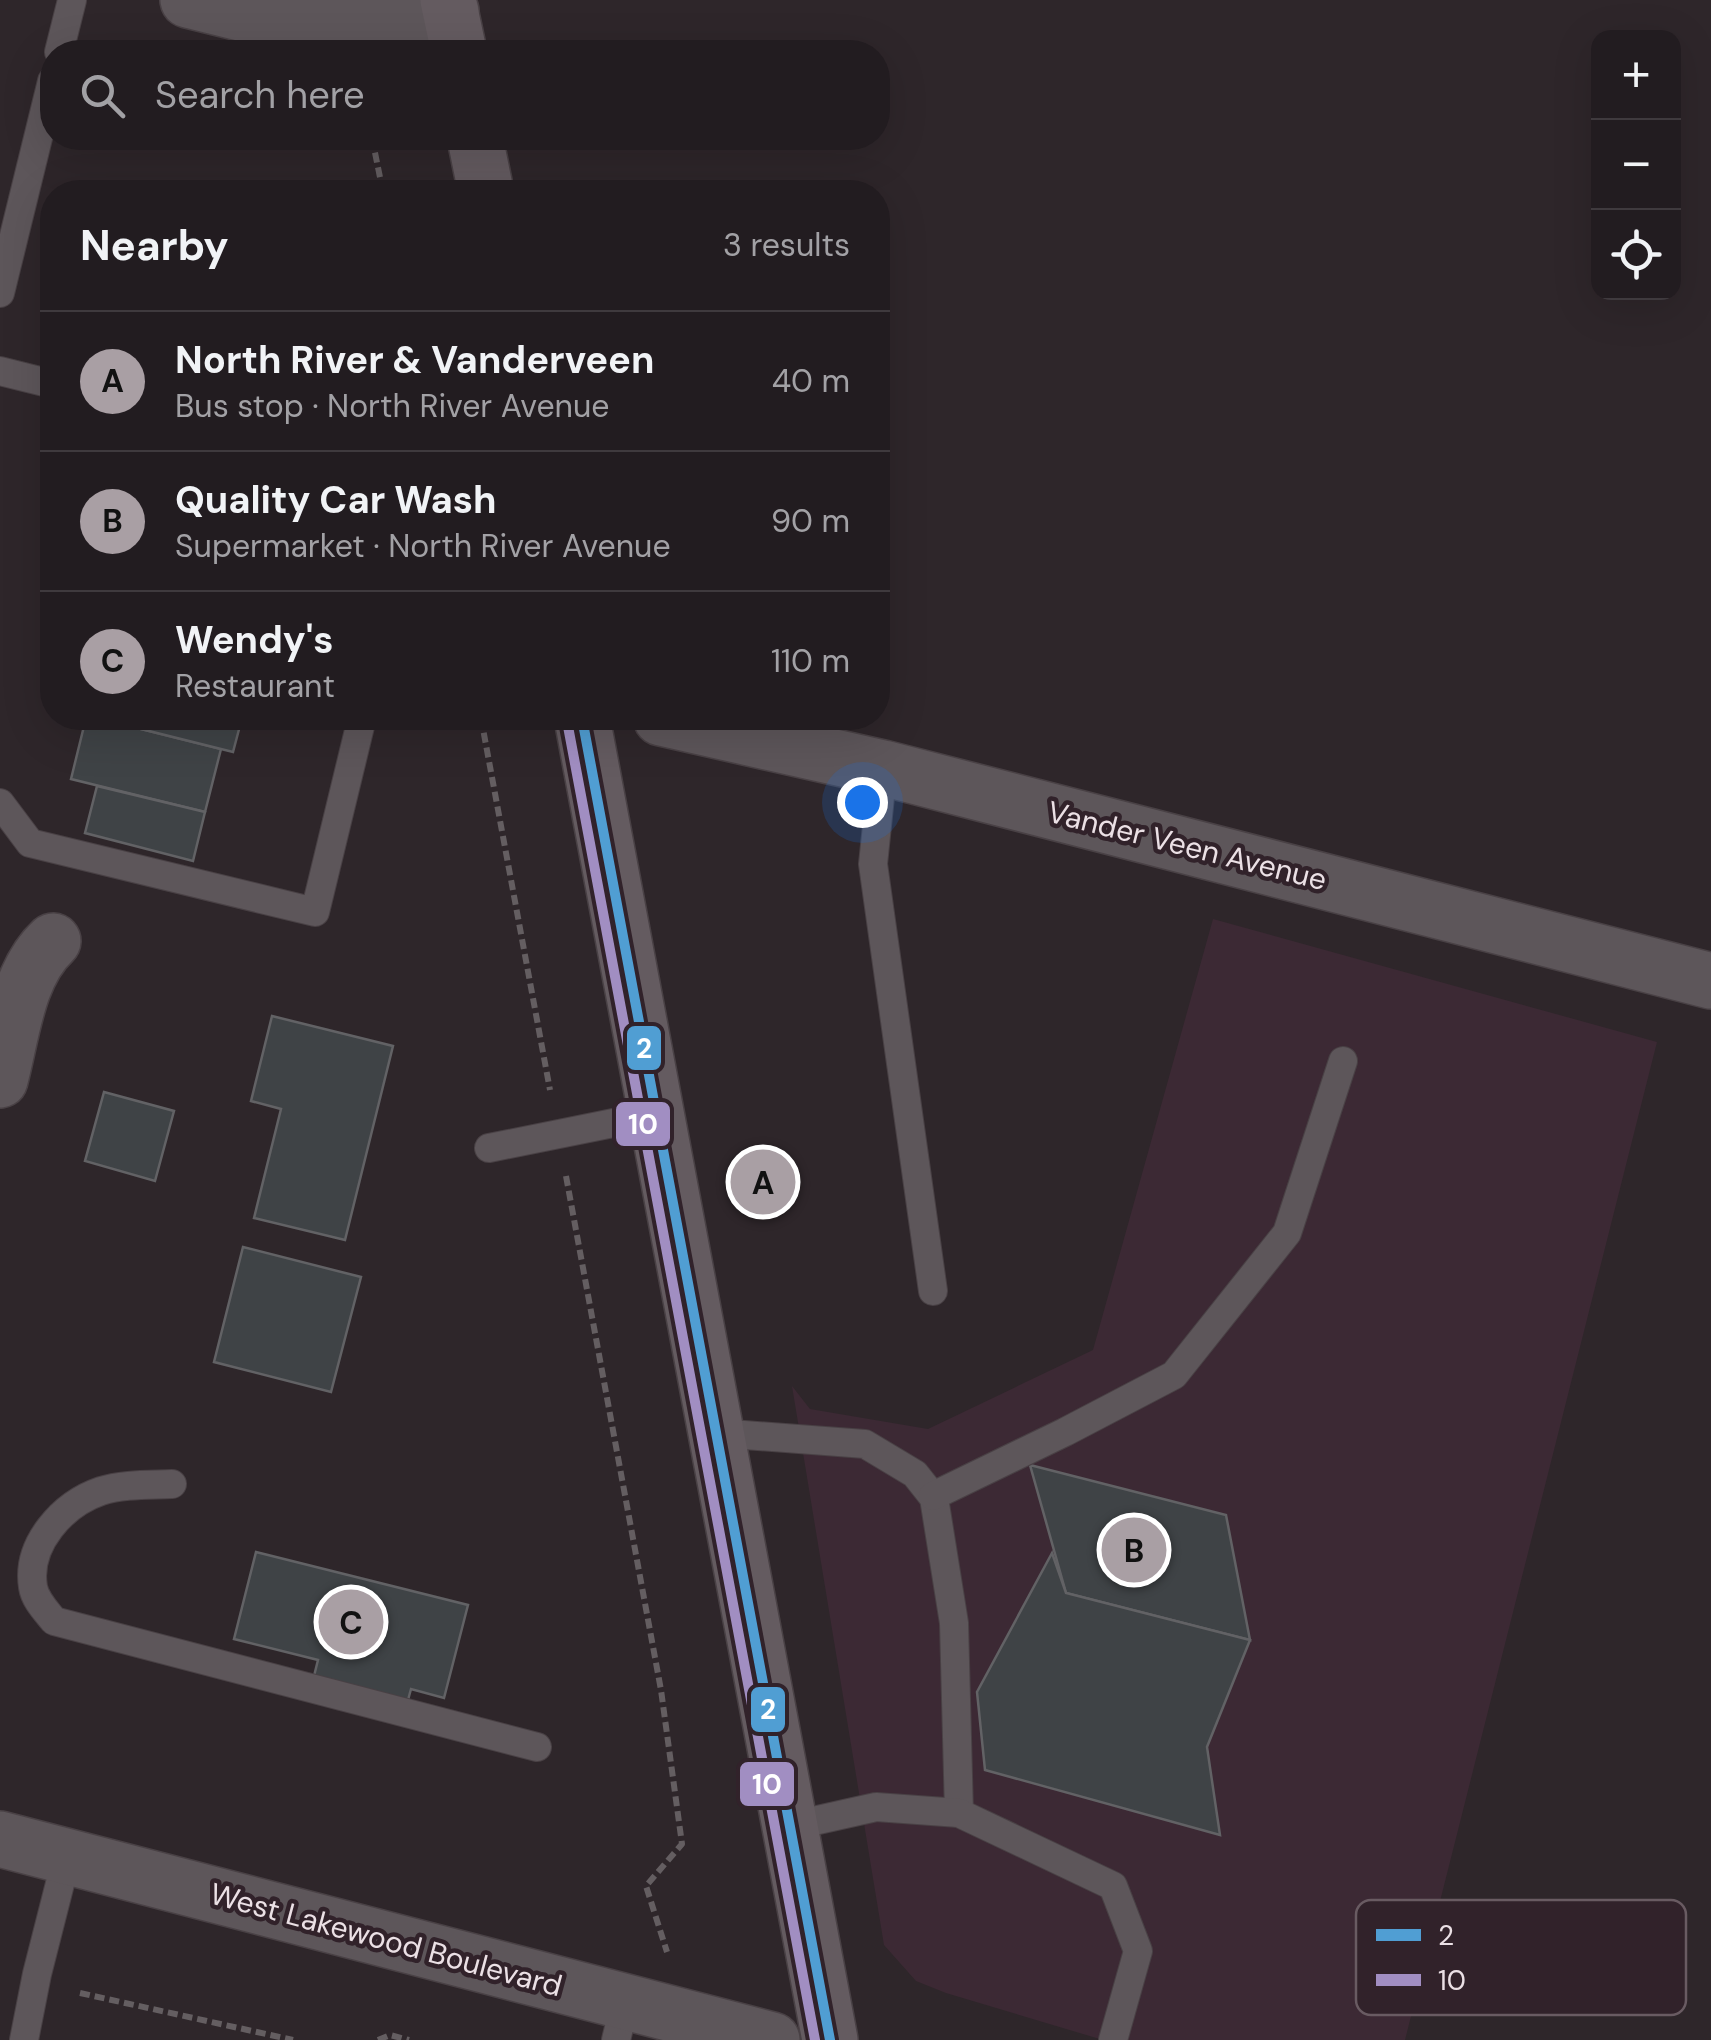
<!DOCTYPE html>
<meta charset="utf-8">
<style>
:root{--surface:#221c20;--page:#2a2529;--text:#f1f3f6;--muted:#a2a1a5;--line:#3f3a3e;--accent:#a99fa4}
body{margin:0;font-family:"DM Sans",sans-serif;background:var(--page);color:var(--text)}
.controls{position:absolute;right:30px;top:30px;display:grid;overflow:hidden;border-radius:20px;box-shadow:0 10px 40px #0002}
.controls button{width:90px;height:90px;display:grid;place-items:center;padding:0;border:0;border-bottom:2px solid var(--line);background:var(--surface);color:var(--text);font:50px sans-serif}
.you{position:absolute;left:862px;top:802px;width:35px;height:35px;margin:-25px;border:8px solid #fff;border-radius:50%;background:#1a73e8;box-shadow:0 0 0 15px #1a73e833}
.badge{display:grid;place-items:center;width:65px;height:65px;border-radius:50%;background:var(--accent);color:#111;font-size:32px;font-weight:700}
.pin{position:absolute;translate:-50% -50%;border:5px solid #fff;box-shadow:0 2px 10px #0006}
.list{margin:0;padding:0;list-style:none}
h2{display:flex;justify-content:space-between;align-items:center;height:130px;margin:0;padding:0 40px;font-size:42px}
h2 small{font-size:32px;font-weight:400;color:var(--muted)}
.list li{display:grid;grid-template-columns:65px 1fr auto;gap:30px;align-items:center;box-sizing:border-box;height:140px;padding:0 40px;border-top:2px solid var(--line)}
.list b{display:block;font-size:38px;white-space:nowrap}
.list p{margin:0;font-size:32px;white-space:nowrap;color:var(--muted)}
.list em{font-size:32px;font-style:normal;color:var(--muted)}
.icon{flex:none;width:55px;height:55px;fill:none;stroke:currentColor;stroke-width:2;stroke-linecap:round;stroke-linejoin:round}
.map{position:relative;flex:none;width:1711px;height:2040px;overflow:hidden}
.search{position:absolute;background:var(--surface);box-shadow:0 10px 40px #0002;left:40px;top:40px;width:850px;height:110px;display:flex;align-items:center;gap:25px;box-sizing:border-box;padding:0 35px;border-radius:40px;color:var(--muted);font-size:38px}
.panel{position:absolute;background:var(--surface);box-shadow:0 10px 40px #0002;left:40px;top:180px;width:850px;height:550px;border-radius:40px}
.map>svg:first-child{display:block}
.built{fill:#3c2934}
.building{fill:#3f4346;stroke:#626265;stroke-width:2.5}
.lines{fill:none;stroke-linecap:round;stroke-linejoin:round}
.service-casing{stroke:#494145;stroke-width:30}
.minor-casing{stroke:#494145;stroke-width:58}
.tertiary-casing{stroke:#494145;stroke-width:58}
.secondary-casing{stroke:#494145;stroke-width:58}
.path{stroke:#645e61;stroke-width:6;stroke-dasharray:10 5;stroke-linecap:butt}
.service{stroke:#5d565a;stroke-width:28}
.minor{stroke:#5d565a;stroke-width:55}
.tertiary{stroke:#5d565a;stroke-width:55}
.secondary{stroke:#645b60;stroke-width:55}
.bus-1-casing{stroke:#31222a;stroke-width:18}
.bus-2-casing{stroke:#31222a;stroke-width:18}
.bus-1{stroke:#509ed3;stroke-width:10}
.bus-2{stroke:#a18ec2;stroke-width:10}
.labels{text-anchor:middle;stroke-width:9;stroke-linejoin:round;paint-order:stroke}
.street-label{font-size:30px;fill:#ebe0e5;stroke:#31222a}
.key{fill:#31222a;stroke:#695b62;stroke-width:2.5}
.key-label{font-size:28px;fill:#ebe0e5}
.line-badge{stroke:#31222a;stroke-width:4}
.badge-label{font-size:28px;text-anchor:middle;font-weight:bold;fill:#fff}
</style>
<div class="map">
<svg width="1711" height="2040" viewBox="0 0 1711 2040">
<rect width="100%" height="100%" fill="#2e262a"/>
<path class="built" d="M1213,919L1657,1042L1405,2040H1103L946,1993L916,1981L884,1945L792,1386L810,1409L928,1429L1093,1350Z"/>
<g class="building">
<path d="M86,718H97L221,749L205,812L71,779Z"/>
<path d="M97,718H242L233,752Z"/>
<path d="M97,786L205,812L193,861L85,833Z"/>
<path d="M272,1016L393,1046L345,1240L254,1218L281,1109L251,1101Z"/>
<path d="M104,1092L174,1111L155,1181L85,1161Z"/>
<path d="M243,1247L361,1277L331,1392L214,1362Z"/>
<path d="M1030,1465L1226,1515L1250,1640L1066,1593Z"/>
<path d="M256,1552L468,1605L444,1698L411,1689L408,1700L314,1676L318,1660L234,1639Z"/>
<path d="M1052,1553L1066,1593L1250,1640L1207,1747L1220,1835L985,1770L977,1692Z"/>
</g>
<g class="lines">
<defs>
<g id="service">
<path d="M59,52L72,0"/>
<path d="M0,293L52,81"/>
<path d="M0,371L52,384"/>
<path d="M883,768L873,864L933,1291"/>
<path d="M0,803L30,843L315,912L362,718"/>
<path d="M489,1148L658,1114"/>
<path d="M718,1433L865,1444L915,1474L934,1498L954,1623L959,1813"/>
<path d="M172,1484C150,1485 122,1484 101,1491C63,1504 26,1544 33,1587C35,1600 46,1611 54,1621L537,1747"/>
<path d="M933,1496L1065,1432L1174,1375L1287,1233L1343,1061"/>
<path d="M791,1826L876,1807L959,1813L1113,1886L1138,1951L1113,2040"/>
<path d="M24,2040L37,1974L67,1856"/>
<path d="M616,2040L625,2003"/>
</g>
<g id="minor">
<path d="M188,0L289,25L348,27L451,11"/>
<path d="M661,718L883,768L1711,981"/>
<path d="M0,1080C12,1035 17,974 53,941"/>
</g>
<path id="tertiary" d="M0,1839L772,2040"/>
<g id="secondary">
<path d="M448,0L459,52"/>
<path d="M475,138L486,192"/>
<path d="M582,718L830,2040"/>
</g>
</defs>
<use href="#service" class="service-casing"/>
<use href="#minor" class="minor-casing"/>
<use href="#tertiary" class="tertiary-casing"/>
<use href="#secondary" class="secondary-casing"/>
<g class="path">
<path d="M372,138L383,192"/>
<path d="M481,718L550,1090"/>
<path d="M566,1176L661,1690L682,1844L646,1886L667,1952"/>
<path d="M80,1993L293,2040"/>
<path d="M378,2040L390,2035L409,2040"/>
</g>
<use href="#service" class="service"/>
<use href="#minor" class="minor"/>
<use href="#tertiary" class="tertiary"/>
<use href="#secondary" class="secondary"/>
<defs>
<path id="bus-1" d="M582,718L830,2040"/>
<path id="bus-2" d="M567,721L815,2040"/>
</defs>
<use href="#bus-1" class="bus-1-casing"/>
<use href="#bus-2" class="bus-2-casing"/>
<use href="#bus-1" class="bus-1"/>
<use href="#bus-2" class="bus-2"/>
</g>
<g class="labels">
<g class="street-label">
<text transform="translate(1187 846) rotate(14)" y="10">Vander Veen Avenue</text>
<text transform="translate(386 1940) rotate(15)" y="10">West Lakewood Boulevard</text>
</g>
</g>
<rect x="1356" y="1900" width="330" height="115" rx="15" class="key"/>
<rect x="1376" y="1929" width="45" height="12" fill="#509ed3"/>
<rect x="1376" y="1974" width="45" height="12" fill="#a18ec2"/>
<g class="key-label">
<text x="1438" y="1945">2</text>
<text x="1438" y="1990">10</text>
</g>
<g class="line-badge">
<rect x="625" y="1024" width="38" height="48" rx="10" fill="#509ed3"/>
<rect x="614" y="1100" width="58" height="48" rx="10" fill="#a18ec2"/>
<rect x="749" y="1685" width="38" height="49" rx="10" fill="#509ed3"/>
<rect x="738" y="1760" width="58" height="48" rx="10" fill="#a18ec2"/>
</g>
<g class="badge-label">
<text x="644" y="1058">2</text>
<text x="643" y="1134">10</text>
<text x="768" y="1719">2</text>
<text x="767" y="1794">10</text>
</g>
</svg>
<div class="controls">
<button>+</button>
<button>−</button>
<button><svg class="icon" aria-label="locate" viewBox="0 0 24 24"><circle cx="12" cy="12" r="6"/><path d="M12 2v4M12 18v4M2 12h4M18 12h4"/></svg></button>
</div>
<div class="you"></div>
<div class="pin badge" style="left:763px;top:1182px">A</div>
<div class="pin badge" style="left:1134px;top:1550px">B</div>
<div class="pin badge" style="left:351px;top:1622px">C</div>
<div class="search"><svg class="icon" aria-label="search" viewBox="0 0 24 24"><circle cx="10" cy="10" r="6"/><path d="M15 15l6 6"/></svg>Search here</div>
<section class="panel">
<h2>Nearby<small>3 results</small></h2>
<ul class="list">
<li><span class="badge">A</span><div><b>North River &amp; Vanderveen</b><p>Bus stop · North River Avenue</p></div><em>40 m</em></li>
<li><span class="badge">B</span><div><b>Quality Car Wash</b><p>Supermarket · North River Avenue</p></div><em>90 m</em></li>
<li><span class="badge">C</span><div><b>Wendy's</b><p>Restaurant</p></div><em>110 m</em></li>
</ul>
</section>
</div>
